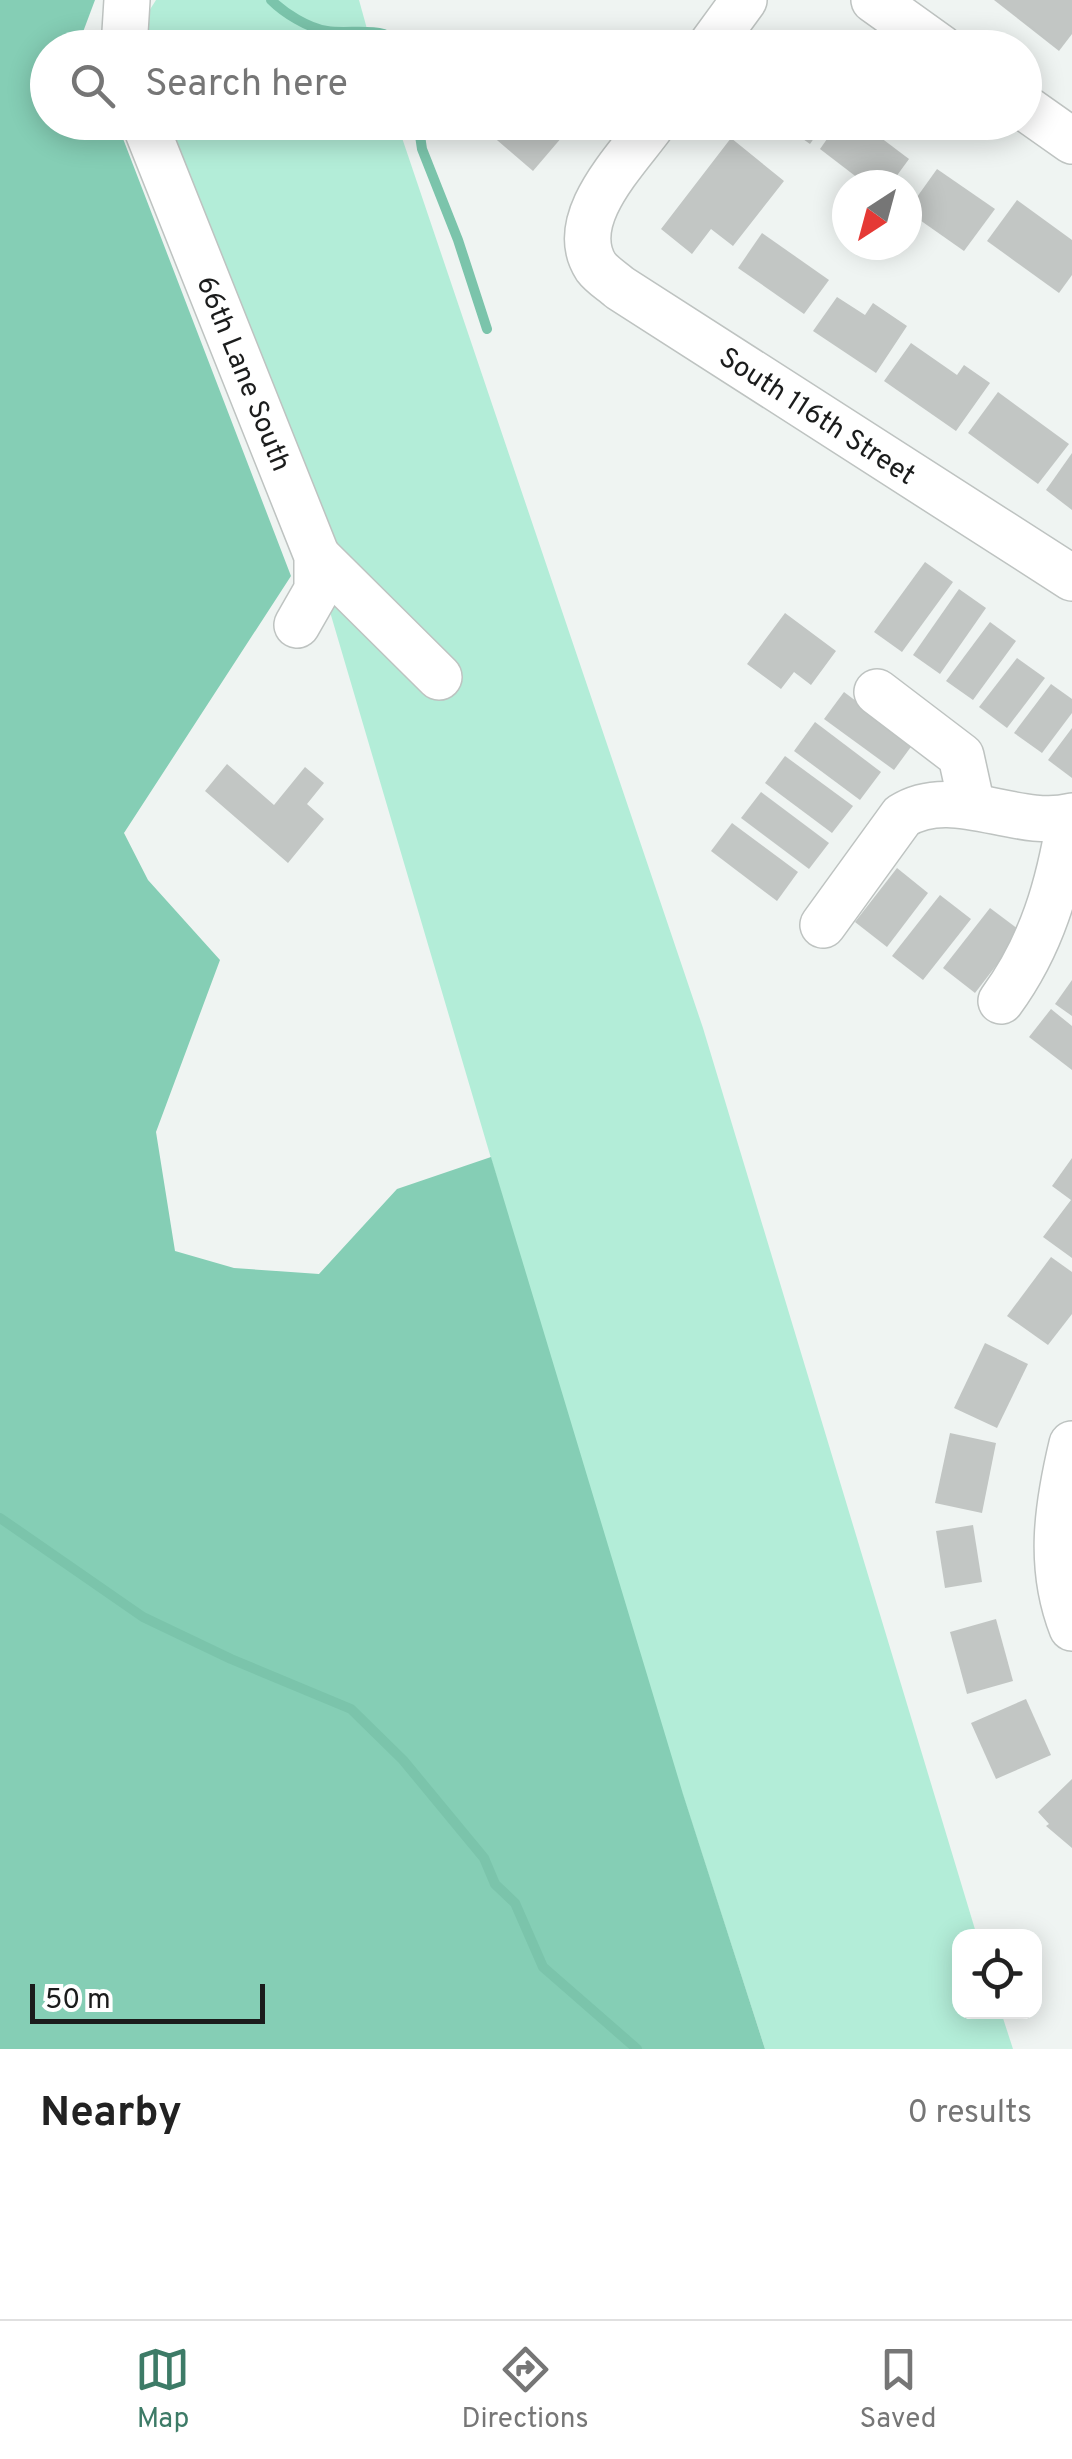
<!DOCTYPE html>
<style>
:root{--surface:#fff;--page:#f6f6f6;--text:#222;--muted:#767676;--line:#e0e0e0;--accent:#3d7b67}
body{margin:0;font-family:Overpass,sans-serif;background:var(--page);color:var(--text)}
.controls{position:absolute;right:30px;bottom:30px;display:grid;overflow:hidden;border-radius:20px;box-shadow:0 5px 25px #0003}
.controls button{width:90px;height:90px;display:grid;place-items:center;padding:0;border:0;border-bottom:2px solid var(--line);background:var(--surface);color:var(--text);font:50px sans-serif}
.compass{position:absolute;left:832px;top:170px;width:90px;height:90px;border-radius:50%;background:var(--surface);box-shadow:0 5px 25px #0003;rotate:216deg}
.scale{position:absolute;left:30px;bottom:25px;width:235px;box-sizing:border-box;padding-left:10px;border:5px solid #1b1c1c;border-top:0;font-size:28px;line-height:35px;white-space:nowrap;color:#1b1c1c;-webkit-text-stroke:8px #fff;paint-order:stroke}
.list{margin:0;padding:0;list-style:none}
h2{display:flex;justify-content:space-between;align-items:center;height:130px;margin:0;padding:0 40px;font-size:42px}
h2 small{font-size:32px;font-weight:400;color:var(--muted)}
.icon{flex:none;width:55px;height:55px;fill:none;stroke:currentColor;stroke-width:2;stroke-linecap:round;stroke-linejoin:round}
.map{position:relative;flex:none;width:1072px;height:2049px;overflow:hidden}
.search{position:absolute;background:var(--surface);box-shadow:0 5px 25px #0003;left:30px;right:30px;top:30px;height:110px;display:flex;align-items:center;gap:25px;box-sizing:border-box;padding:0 35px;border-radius:55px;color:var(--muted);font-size:38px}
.sheet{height:270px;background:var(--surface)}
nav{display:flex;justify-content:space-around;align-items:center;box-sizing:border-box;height:140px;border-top:2px solid var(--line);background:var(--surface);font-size:28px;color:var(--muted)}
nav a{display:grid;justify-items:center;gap:5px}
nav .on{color:var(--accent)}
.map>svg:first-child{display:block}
.green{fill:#b3edd8}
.forest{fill:#85ceb5}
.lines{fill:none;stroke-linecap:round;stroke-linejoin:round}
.stream{stroke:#7bc4ab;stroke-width:10}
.building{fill:#c2c6c4}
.minor-casing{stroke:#bec3c1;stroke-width:48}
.minor{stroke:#fff;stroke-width:45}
.labels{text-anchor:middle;stroke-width:8;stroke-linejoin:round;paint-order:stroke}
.street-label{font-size:28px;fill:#1b1c1c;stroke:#fff}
</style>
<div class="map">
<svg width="1072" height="2049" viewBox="0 0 1072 2049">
<rect width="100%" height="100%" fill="#eff4f2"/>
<g class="green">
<path d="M156,0H359L372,47H147L144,19Z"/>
<path d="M170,123H397L703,1028L977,1936H960V2012H1001L1013,2049H765L635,1647L239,303Z"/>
</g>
<path class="forest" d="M0,0H95L83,32L89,47L48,48V122L117,123L291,576L124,833L148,880L220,960L156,1132L175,1251L234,1268L319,1274L397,1189L491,1157L683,1794L765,2049H0Z"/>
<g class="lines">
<g class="stream">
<path d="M271,0C284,13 308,28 327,31C346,34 364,29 384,34L393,48"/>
<path d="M418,122L422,149L458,240L487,329"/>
<path d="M0,1518L143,1617L231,1659L351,1709L403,1760L484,1858L495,1884L515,1903L543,1967L637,2049"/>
</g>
</g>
<g class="building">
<path d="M994,0H1072V34L1059,51Z"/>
<path d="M476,122H559L568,130L533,171Z"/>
<path d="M779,122H825L810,144Z"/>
<path d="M839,122H860L909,159L890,185H867L820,149Z"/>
<path d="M731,138L784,181L733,246L711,229L692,254L661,229Z"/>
<path d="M937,169L995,209L964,251L907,211Z"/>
<path d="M1017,200L1072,240V275L1059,293L987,241Z"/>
<path d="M762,233L829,280L804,314L738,268Z"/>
<path d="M837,297L865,315L873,303L907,326L876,373L813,331Z"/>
<path d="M911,343L957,375L964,365L990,383L956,431L884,381Z"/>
<path d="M998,392L1069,444L1038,484L968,433Z"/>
<path d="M1072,453V510L1046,490Z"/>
<path d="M925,562L953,582L902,652L874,632Z"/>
<path d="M959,589L986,608L940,674L913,655Z"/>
<path d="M785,613L836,651L811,685L794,672L781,689L747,664Z"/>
<path d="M990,622L1016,641L973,700L946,681Z"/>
<path d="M1017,658L1045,678L1007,728L979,707Z"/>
<path d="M1051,684L1072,699V713L1042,753L1014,733Z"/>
<path d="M844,692L913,744L894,770L824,719Z"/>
<path d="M815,722L881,772L860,800L794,751Z"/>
<path d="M1072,728V778L1048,760Z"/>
<path d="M785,756L853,806L832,833L765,783Z"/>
<path d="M227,764L274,805L305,767L324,783L307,804L324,819L288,863L205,791Z"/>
<path d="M761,792L829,843L809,869L741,818Z"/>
<path d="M732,823L798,872L777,901L711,851Z"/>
<path d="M897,868L928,893L887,947L855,922Z"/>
<path d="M940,895L971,919L923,980L892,956Z"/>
<path d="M990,908L1022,932L975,993L943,968Z"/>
<path d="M1072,980V1016L1055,1004Z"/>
<path d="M1051,1009L1072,1026V1070L1029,1037Z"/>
<path d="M1072,1158V1258L1043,1237L1071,1200L1052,1186Z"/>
<path d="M1051,1257L1072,1272V1314L1048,1345L1007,1316Z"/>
<path d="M985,1343L1028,1364L997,1428L954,1408Z"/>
<path d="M950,1433L996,1443L982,1513L935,1503Z"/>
<path d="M973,1525L982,1582L945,1588L936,1531Z"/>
<path d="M996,1619L1013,1681L967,1694L950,1632Z"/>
<path d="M1026,1699L1051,1755L996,1779L971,1723Z"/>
<path d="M1072,1779V1848L1046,1826L1049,1824L1038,1812Z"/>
</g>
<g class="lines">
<defs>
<g id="minor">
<path d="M874,0L941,48"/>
<path d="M124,48L127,0"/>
<path d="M709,48L744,0"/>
<path d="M1024,107L1072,141"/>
<path d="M144,122L317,556V590L297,625"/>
<path d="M654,122C628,159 565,219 596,267C602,275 612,281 620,288L1072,578"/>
<path d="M317,556L439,677"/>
<path d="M877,692L961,756L972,806"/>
<path d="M823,925L902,816C952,784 1017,830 1072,816"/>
<path d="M1001,1001C1042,945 1059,885 1070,817"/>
<path d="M1072,1444C1057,1507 1048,1567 1072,1628"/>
</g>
</defs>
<use href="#minor" class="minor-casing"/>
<use href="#minor" class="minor"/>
</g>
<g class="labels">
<g class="street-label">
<text transform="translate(245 373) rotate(68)" y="10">66th Lane South</text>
<text transform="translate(818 415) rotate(33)" y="10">South 116th Street</text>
</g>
</g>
</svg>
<div class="controls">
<button><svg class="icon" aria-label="locate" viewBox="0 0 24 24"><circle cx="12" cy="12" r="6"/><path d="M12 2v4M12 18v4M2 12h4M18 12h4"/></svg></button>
</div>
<svg class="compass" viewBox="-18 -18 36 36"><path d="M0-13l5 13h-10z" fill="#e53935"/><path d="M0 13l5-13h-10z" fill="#767676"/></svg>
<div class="scale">50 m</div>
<div class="search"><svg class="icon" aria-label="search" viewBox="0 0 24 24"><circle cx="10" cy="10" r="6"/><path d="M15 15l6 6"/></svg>Search here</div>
</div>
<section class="sheet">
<h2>Nearby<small>0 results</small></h2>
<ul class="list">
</ul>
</section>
<nav>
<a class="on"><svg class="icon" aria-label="map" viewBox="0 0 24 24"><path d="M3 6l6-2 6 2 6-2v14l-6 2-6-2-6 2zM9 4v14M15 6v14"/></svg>Map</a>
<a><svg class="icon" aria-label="directions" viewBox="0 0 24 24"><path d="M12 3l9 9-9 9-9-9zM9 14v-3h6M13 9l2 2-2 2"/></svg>Directions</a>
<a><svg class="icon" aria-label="saved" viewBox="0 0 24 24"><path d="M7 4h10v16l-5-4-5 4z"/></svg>Saved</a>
</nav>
